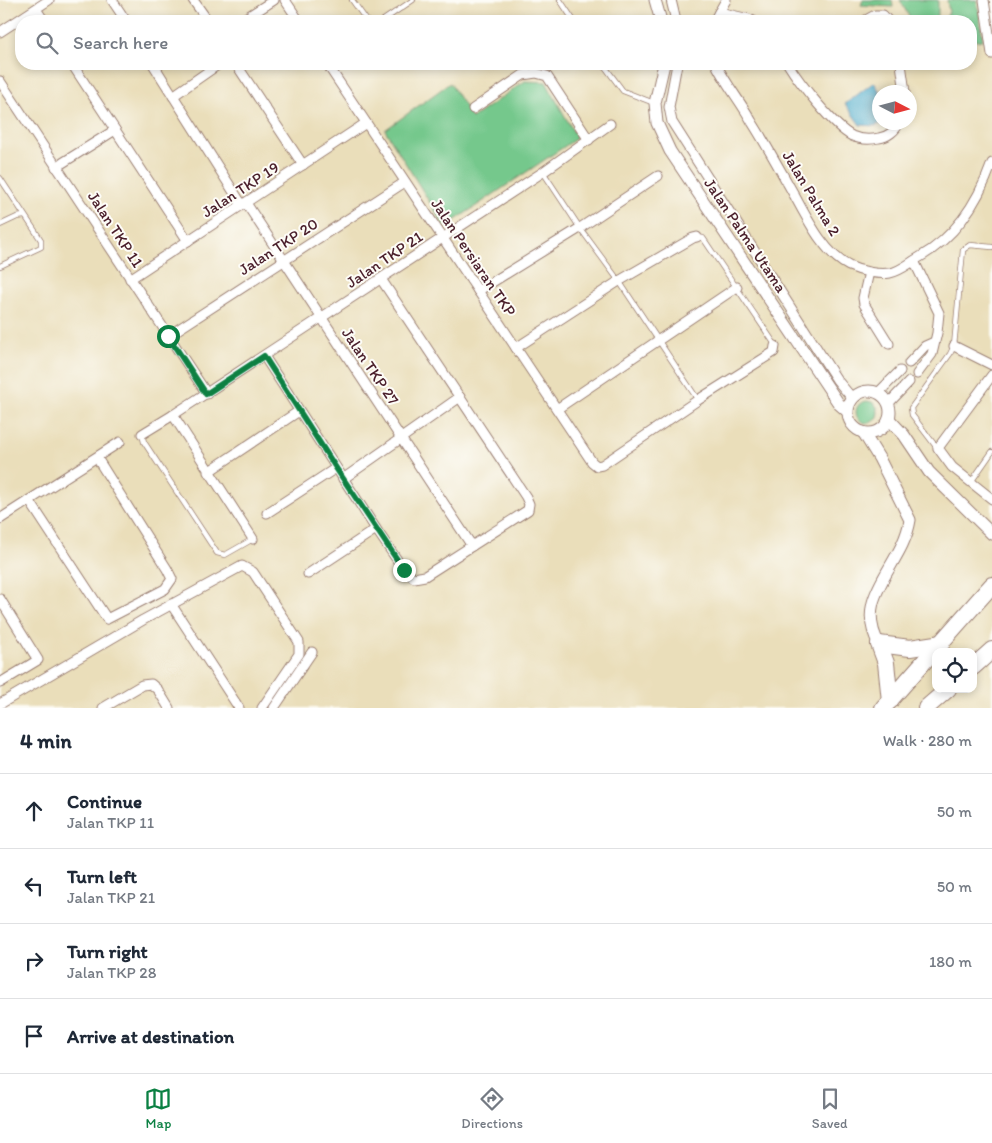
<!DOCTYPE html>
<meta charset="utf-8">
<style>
:root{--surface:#fff;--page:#f6f6f7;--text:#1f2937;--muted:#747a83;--line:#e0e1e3;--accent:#0b8043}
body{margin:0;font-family:Itim,sans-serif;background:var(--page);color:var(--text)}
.controls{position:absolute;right:15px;bottom:15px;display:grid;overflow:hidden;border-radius:10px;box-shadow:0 2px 8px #0003}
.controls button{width:45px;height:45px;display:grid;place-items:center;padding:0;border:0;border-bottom:1px solid var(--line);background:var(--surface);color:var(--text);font:25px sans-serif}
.compass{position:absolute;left:872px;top:85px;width:45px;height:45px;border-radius:50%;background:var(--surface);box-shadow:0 2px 8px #0003;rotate:96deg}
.stop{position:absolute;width:15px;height:15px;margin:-11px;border:4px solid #0b8043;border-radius:50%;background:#fff}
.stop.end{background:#0b8043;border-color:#fff;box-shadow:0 1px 5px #0008}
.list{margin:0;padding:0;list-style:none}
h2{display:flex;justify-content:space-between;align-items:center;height:65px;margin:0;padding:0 20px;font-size:21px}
h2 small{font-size:16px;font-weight:400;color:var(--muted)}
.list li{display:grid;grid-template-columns:32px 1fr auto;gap:15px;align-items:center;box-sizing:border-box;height:75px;padding:0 20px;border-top:1px solid var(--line)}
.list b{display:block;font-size:19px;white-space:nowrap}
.list p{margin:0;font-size:16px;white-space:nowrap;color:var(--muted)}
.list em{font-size:16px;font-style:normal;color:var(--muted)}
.icon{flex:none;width:28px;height:28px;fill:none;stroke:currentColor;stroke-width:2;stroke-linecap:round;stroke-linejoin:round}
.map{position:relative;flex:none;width:992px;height:708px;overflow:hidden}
.search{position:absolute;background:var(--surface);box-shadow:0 2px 8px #0003;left:15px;right:15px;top:15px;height:55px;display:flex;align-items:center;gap:12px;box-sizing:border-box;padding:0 18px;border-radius:20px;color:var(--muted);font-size:19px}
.sheet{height:365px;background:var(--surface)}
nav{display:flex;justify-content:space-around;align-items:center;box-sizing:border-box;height:70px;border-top:1px solid var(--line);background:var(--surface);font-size:14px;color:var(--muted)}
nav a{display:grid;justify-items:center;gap:2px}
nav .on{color:var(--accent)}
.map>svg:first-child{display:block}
.green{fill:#75c88c;stroke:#60745c}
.water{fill:#4baaca;stroke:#4a647a}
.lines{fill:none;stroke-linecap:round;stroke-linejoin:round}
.service-casing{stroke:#9a7e72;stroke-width:6}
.minor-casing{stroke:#9a7e72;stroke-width:11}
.tertiary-casing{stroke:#9a7e72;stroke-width:13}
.motorway-casing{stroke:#9a7e72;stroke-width:18}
.service{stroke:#fff;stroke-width:4.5}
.minor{stroke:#fff;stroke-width:9}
.tertiary{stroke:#fff;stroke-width:11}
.motorway{stroke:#fff;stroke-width:16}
.route{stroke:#0b8043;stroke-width:6}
.labels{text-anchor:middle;stroke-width:4;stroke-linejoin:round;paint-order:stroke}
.street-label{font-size:16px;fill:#4a1f2b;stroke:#fdfcf7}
</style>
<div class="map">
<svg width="992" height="708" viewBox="0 0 992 708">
<rect width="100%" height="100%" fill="#fdfcf7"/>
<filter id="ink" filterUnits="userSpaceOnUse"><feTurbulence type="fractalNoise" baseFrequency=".02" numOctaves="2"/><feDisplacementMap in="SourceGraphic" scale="10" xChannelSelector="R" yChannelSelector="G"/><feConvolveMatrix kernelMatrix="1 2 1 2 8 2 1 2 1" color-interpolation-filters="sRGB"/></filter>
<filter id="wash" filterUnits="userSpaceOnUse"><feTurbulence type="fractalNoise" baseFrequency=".0096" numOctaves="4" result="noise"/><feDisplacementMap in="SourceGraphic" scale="20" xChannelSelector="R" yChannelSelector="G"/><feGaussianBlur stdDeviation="1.12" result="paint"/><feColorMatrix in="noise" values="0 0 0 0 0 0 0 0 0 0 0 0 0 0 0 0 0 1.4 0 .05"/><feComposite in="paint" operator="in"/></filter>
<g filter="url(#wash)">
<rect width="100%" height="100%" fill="#eadeba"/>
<g class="green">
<path d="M863,0H892L893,7L861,5Z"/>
<path d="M900,0H938V15L935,21H915L908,15Z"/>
<path d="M947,0H977L983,40L971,41V21H944L949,12Z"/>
<path d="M525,81L546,82L577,138L445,227L385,130L450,83L472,118Z"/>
<circle cx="867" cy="412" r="11"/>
</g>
<path class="water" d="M874,82L880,92V122L882,123L874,126L860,125L845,104Z"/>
</g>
<g filter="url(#ink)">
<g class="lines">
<defs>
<g id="service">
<path d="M352,0L367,21"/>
<path d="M560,0L574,21"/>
<path d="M382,21L413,0"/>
<path d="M603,64L623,91L654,103"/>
<path d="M543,172L580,228L619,281L698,400"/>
<path d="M0,178L41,240V247L0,266"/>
<path d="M0,225L17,217L24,216"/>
<path d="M697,237L703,238L774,343L775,346"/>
<path d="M142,434L144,442L217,553L225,555L253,539"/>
<path d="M937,448L912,415L911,408L950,354L954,346L963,250L970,245L992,247"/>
<path d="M971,482L992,452"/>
</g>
<g id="minor">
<path d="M112,0L126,21"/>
<path d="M193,0L208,21"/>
<path d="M285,0L299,21"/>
<path d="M671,0L676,21"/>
<path d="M984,0L992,54"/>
<path d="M36,9L44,21"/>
<path d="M719,12L749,19L753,21"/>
<path d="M866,20L875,15H883L888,21"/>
<path d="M241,21L274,0"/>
<path d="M714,21L726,0"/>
<path d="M0,32L49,0"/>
<path d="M72,64L188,241"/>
<path d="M153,64L242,205"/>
<path d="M236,64L303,165"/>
<path d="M327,64L592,462L597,466L602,465L698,400L774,352L775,346"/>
<path d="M677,64L669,107L672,122L837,380L852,398"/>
<path d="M716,64C726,84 741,102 752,122C766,144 779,168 792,191C806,216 823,253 849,266C860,271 878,275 890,273C899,272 911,262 920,257C957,236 978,202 992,163"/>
<path d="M788,64C799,82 834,127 852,136C861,140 870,140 879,138C887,137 896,131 899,122"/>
<path d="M901,64L905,92"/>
<path d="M0,81L207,394"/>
<path d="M173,96L219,64"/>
<path d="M473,109L523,75L536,73L547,76L589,140"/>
<path d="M56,167L115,130"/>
<path d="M246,203L472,546"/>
<path d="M914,261L939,313L937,333L932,354L917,374"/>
<path d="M869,272L863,298L864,304L889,344"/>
<path d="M130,279L366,123"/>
<path d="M478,291L580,228L658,176"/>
<path d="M168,336L405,182"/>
<path d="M954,346L992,365"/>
<path d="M516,348L619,281L693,238L697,237"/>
<path d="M264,356L376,529L404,570L414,578L425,576L528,510L529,504L526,497L381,279"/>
<path d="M909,363L925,346L934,342"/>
<path d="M992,375L938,448L952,467L992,499"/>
<path d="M878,393L900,371"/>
<path d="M888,404L909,382"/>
<path d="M557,409L737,287"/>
<path d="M173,415L543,172L610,124"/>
<path d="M142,434L173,415L253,539"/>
<path d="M208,472L299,411"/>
<path d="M343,479L460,397"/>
<path d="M29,500L107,619L165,589L172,579L167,569L97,458"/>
<path d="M267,513L336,468"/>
<path d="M0,519L120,442"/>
<path d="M308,574L376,529"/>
<path d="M0,599L38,660L0,683"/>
<path d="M171,604L239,708"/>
<path d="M0,704L143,620L242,566L253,572L299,642V654L262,708"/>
<path d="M103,708L142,685L151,684L158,690L169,708"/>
<path d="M274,708L312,652"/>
</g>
<g id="tertiary">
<path d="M655,0L661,21"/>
<path d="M664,64L655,103L657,123L670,151L839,404L847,411"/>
<circle cx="869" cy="412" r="21"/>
<path d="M889,419L904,435L929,472L992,534"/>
<path d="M863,432L879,458L910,520C903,566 852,596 879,644"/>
</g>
<g id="motorway">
<path d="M879,644L910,648L942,643"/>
<path d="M879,644L886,663L890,701"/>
<path d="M973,667L992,650"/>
<path d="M883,708L992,585"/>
<path d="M926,708L948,689"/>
</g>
</defs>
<use href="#service" class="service-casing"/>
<use href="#minor" class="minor-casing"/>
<use href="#tertiary" class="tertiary-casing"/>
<use href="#motorway" class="motorway-casing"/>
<use href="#service" class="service"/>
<use href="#minor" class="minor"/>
<use href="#tertiary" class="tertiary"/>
<use href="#motorway" class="motorway"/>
</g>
</g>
<g class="lines" filter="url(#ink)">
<path class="route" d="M168,336L206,394L264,356L336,468L404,570"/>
</g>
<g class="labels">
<g class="street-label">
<text transform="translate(240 189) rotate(-33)" y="6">Jalan TKP 19</text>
<text transform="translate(812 193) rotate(59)" y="6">Jalan Palma 2</text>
<text transform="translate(116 229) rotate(57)" y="6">Jalan TKP 11</text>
<text transform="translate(746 235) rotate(56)" y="6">Jalan Palma Utama</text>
<text transform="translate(278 246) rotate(-33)" y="6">Jalan TKP 20</text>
<text transform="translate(474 257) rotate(56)" y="6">Jalan Persiaran TKP</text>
<text transform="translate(384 259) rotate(-34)" y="6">Jalan TKP 21</text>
<text transform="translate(371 366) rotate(56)" y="6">Jalan TKP 27</text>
</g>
</g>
</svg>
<div class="controls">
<button><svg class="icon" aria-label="locate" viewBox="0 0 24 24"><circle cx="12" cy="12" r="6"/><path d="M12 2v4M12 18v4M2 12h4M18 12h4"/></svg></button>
</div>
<svg class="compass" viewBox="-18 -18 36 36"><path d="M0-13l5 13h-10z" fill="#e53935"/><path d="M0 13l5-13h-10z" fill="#747a83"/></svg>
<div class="stop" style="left:168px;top:336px"></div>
<div class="stop end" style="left:404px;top:570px"></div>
<div class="search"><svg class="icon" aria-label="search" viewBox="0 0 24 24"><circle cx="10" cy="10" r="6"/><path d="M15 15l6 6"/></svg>Search here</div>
</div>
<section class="sheet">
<h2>4 min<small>Walk · 280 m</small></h2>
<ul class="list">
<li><svg class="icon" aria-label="ahead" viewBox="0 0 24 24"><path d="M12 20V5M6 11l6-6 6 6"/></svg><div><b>Continue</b><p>Jalan TKP 11</p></div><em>50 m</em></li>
<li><svg class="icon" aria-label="left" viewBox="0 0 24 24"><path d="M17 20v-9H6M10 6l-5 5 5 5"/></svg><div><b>Turn left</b><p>Jalan TKP 21</p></div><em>50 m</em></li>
<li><svg class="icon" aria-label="right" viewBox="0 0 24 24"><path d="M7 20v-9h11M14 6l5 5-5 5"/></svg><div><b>Turn right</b><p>Jalan TKP 28</p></div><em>180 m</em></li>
<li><svg class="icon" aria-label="arrive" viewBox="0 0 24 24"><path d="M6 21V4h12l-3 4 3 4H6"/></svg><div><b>Arrive at destination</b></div></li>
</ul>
</section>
<nav>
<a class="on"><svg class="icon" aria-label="map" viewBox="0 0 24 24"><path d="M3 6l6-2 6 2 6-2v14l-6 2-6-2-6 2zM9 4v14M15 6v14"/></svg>Map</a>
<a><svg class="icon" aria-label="directions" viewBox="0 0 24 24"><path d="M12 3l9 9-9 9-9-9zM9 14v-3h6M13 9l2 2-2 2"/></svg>Directions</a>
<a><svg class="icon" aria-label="saved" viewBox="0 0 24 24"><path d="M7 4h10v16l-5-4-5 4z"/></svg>Saved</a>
</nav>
